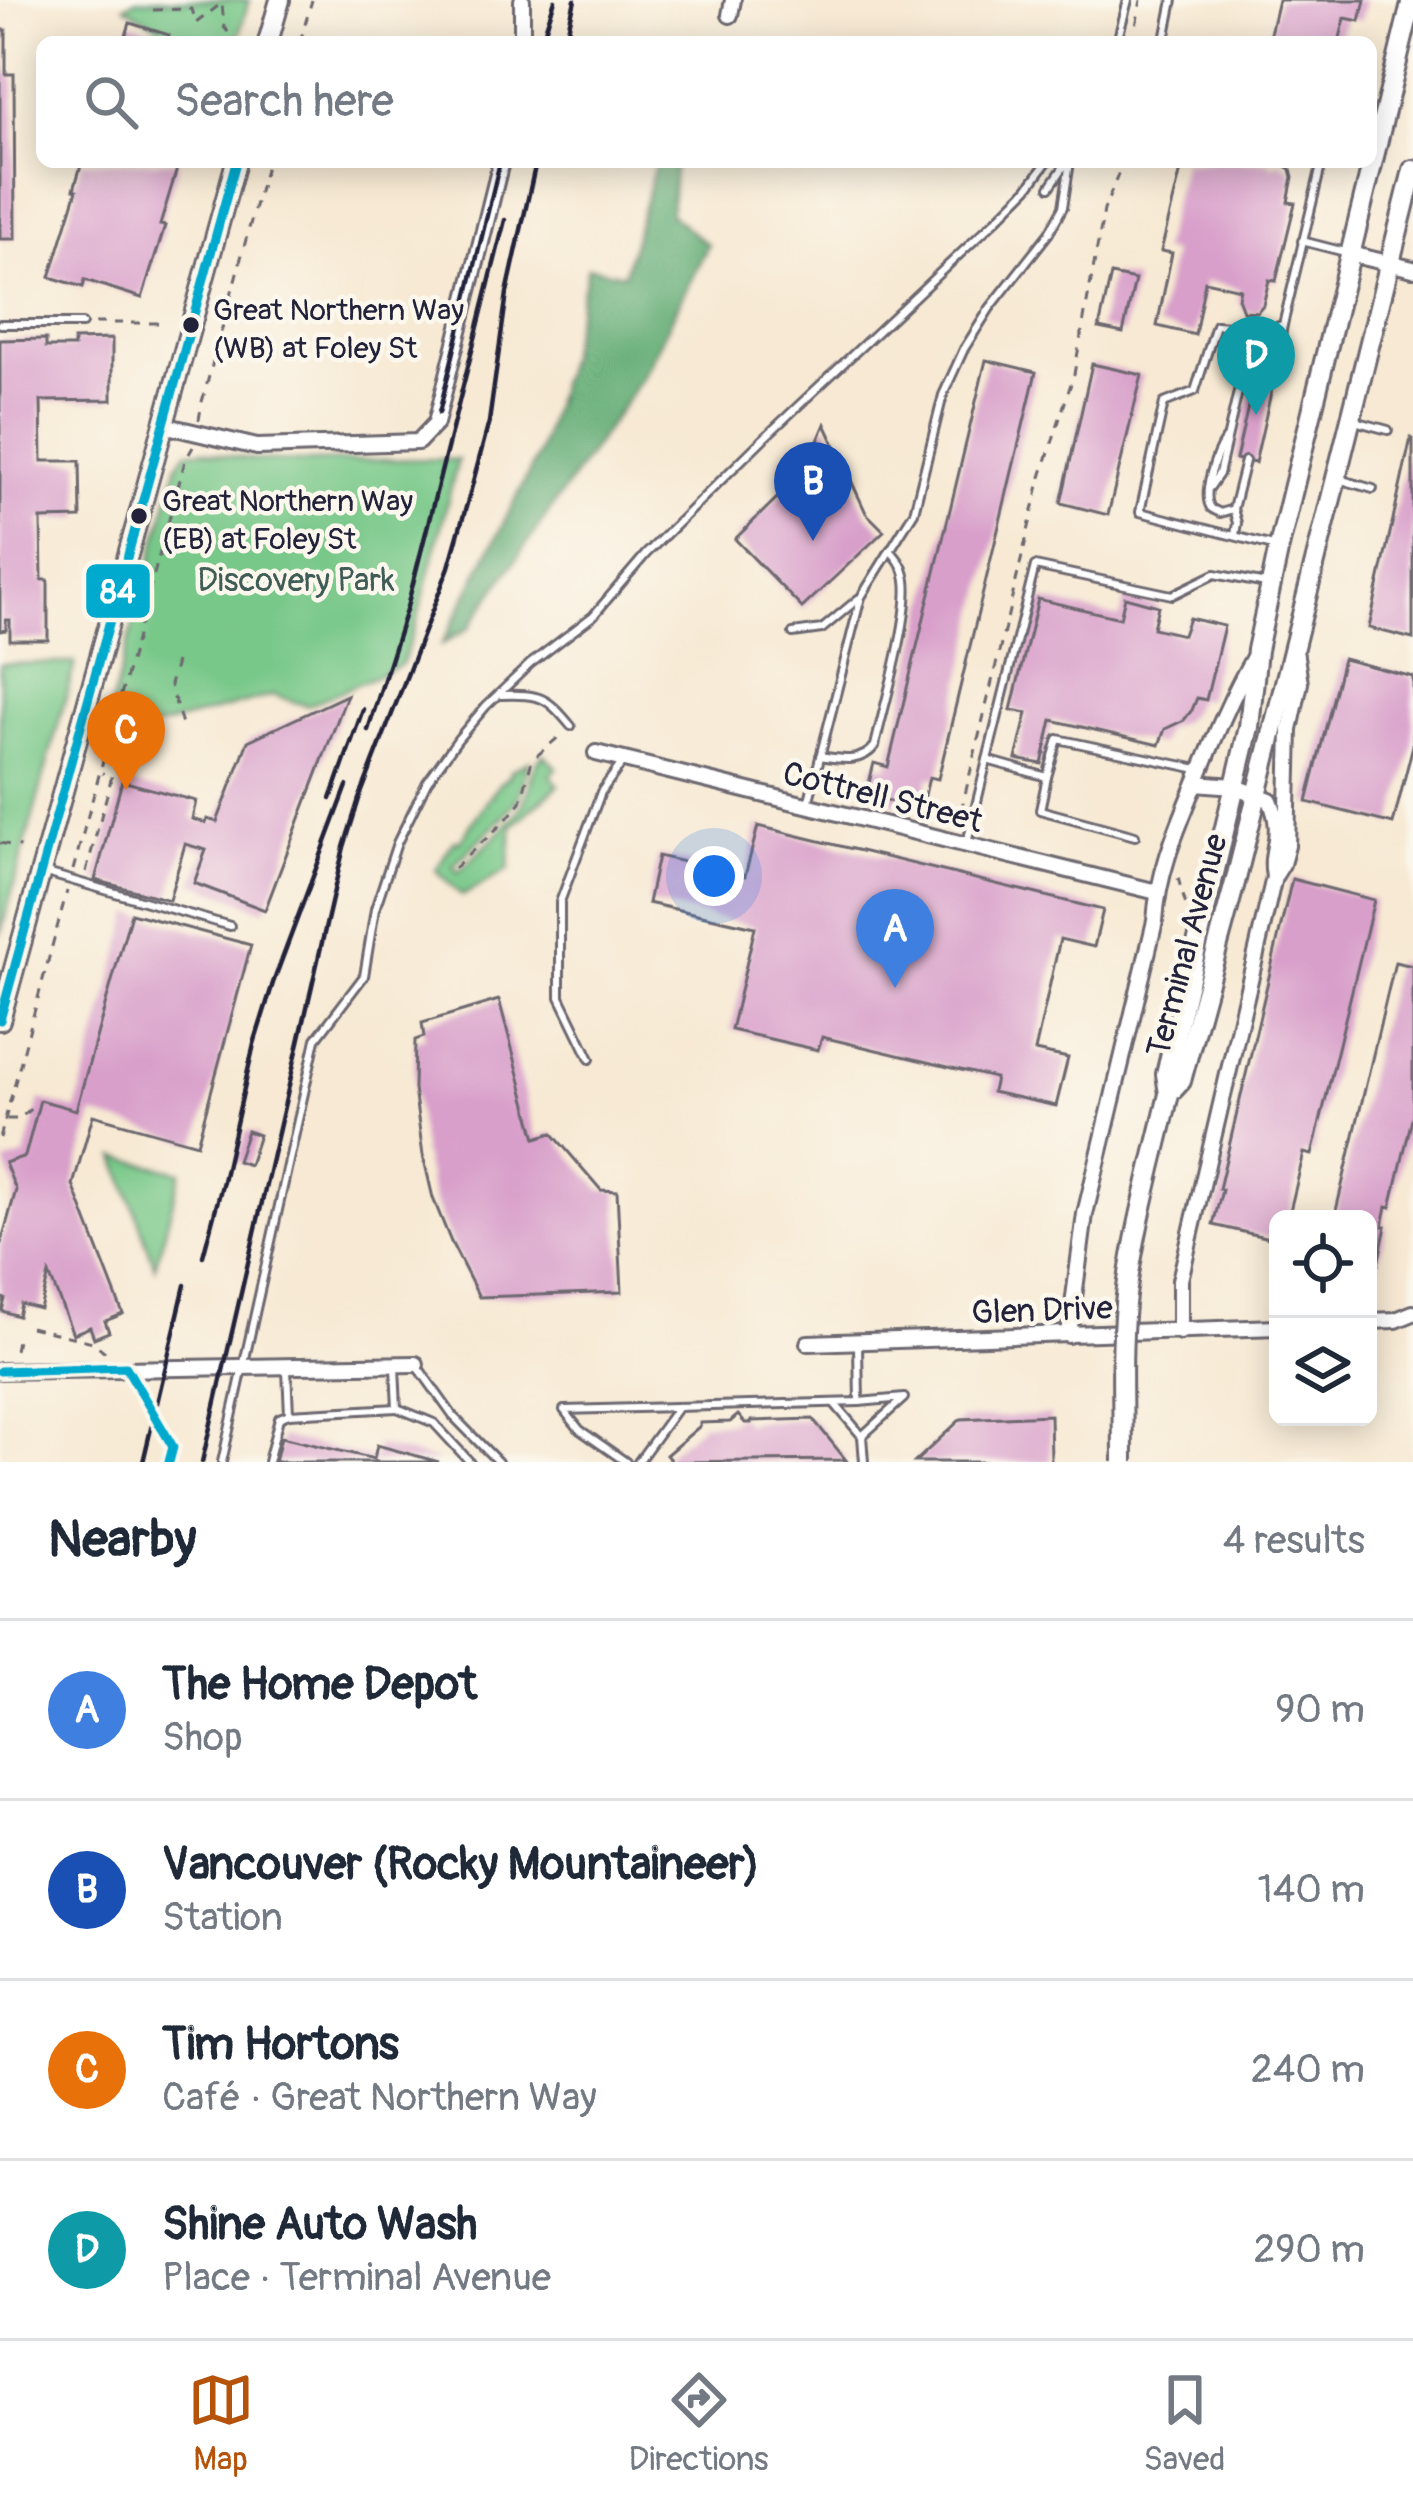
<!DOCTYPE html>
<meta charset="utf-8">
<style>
:root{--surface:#fff;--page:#f6f6f7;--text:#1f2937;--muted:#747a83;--line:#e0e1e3;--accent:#b45309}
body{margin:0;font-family:Pangolin,sans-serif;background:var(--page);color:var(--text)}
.controls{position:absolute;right:36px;bottom:36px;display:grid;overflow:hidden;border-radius:18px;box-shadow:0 6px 30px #0003}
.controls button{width:108px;height:108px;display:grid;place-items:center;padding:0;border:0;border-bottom:3px solid var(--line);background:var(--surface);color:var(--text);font:60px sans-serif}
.you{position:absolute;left:714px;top:876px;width:42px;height:42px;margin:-30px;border:9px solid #fff;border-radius:50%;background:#1a73e8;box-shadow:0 0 0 18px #1a73e833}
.badge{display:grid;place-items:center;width:78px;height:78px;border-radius:50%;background:var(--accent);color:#fff;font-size:39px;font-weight:700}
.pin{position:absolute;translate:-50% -99px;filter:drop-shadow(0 3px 6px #0008)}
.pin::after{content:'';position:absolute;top:63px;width:42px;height:36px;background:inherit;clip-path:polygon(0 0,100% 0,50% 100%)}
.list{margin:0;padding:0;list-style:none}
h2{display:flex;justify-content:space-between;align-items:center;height:156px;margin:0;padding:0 48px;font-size:51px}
h2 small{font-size:39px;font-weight:400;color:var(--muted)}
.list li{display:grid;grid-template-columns:78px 1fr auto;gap:36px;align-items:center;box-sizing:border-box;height:180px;padding:0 48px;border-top:3px solid var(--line)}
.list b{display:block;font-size:45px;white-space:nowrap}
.list p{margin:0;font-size:39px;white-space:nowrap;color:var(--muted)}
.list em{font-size:39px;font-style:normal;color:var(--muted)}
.icon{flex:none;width:66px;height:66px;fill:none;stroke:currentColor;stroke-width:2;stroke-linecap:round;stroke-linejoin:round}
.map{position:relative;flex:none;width:1413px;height:1462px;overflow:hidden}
.search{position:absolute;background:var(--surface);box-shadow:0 6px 30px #0003;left:36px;right:36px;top:36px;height:132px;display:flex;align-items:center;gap:30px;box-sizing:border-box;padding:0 42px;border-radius:18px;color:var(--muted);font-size:45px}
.sheet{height:876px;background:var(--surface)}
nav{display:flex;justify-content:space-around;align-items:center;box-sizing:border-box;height:168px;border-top:3px solid var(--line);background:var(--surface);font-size:33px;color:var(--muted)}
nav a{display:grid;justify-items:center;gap:6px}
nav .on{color:var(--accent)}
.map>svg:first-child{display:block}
.green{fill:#78c889;stroke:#4d7562;stroke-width:3}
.forest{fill:#62ac75;stroke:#426758;stroke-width:3}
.building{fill:#d89fca}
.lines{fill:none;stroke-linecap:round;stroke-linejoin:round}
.lane-casing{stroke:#6d6870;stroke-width:12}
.street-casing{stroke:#6d6870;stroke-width:20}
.secondary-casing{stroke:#6d6870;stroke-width:24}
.path{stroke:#6d6870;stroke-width:3;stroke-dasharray:9 9;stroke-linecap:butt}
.lane{stroke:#fff;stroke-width:6}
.street{stroke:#fff;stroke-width:14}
.secondary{stroke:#fff;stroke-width:18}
.rail{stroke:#22223b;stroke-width:4.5}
.secondary-bridge-casing{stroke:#6d6870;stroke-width:24;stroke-linecap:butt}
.secondary-bridge{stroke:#fff;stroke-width:18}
.bus-1-casing{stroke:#fbf7ec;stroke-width:18}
.bus-1{stroke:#00a9ce;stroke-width:9}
.bus-dot{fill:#22223b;stroke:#fbf7ec;stroke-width:4.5}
.labels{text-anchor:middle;stroke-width:9;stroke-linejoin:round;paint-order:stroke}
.bus-label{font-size:30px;fill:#22223b;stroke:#fbf7ec;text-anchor:start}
.park-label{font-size:33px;fill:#405c56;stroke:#fbf7ec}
.street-label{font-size:33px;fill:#22223b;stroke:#fbf7ec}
.line-badge{stroke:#fbf7ec;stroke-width:4.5}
.badge-label{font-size:33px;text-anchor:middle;font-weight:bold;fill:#fff}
</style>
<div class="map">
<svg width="1413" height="1462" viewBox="0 0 1413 1462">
<rect width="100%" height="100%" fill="#fbf7ec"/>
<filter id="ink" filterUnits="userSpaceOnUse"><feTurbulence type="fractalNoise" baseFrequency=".00833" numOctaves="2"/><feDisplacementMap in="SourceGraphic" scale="24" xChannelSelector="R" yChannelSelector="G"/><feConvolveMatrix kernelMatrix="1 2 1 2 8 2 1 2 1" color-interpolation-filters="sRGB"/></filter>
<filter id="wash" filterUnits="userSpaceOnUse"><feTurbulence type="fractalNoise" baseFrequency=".004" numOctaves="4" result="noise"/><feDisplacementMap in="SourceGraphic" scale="48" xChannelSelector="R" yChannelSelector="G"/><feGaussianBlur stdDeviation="2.7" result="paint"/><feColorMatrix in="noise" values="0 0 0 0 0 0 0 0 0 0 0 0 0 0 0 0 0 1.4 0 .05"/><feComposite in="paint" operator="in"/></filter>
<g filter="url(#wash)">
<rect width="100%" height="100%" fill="#f7e9d3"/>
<g class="green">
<path d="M136,0H249L237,42H183L124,6Z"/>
<path d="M203,450C285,473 373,455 458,460L417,621L401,665L307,706L274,695L101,742L178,463L187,452Z"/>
<path d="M75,663L0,936V664Z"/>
<path d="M544,754L557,768L550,775L559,785L512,826L509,869L462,896L436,870L452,843L454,840L459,842L499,784L509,776L510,771L529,761L518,798L500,820L453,866L458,872C479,851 504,831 521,807C533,790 528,768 544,754Z"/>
<path d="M116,1157L181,1172L155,1267Z"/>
</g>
<path class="forest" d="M656,162H675L670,214L708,245L644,375L468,629L442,644L539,453L565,363L588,267L624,274Z"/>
<g id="blocks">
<g class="building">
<path d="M1278,0H1365L1360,21L1345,18L1339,42H1268Z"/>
<path d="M130,23L169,35L167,42H124Z"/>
<path d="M0,30H6V74H14L15,239H0Z"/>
<path d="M82,162H179L160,225L165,226L142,298L85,280L83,287L50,277L77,190L74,189Z"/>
<path d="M1183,162H1270L1269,166L1281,163L1291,169L1293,177L1288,202L1295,203L1276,281L1269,280L1263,305L1257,312L1243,311L1238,298L1240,289L1205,281L1195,335L1157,326L1172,253L1161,251Z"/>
<path d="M1111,275L1135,280L1123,333L1099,328Z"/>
<path d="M46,339V347H74V340L112,339V400L41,401L42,461H80L81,518L41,519L42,580H48V640H10V620H6V630L0,631V340Z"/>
<path d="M986,360L1036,372L938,779L929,777L922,809L866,795L874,763L888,767Z"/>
<path d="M1092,364L1142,375L1108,515L1061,503Z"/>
<path d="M1257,367L1276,371L1255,463L1236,459Z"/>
<path d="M825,424L866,513L884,531L802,608L735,539L815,461L811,458Z"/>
<path d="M1411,438L1413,439V639L1369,628Z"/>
<path d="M1125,597L1158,606L1153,628L1183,635L1189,618L1224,626L1206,700L1197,698L1192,710L1184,720L1165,729L1159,745L1052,720L1042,764L1016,759L1027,713L1011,710L1038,599L1120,618Z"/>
<path d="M1343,659L1413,677V745L1393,824L1307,802Z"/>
<path d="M347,695L265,910L194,883L206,850L185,844L169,900L95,880L122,781L196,801L192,819L206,823L207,819L217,822L248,741Z"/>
<path d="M758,826L1103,910L1094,947L1060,939L1035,1051L1068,1058L1056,1106L992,1092L995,1078L822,1037L818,1050L731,1030L755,927L648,903L658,856L745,876Z"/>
<path d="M1292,879L1374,900L1312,1155L1304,1153L1288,1219H1278V1240L1213,1225L1222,1190L1219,1189Z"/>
<path d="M131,913L251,945L197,1144L93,1115L73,1185L123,1314L105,1321L109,1332L94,1338L90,1327L73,1334L49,1274L40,1309L21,1304L18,1316L2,1311L5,1299L0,1297V1247L16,1190L5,1163L25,1156L40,1100L76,1110Z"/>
<path d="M1395,962L1413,966V1114L1391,1207L1387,1206L1383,1226H1386L1378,1264L1368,1261V1219L1335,1215Z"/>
<path d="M499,1000L536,1138L552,1133L601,1190L617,1191L622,1292L479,1297L451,1242L433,1198L423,1155L414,1089L415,1040L424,1037L422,1023Z"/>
<path d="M247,1131L259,1135L249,1165L237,1161Z"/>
<path d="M738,1415L745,1423H751V1421L813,1419L846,1460L672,1462L666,1455L700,1426V1423L730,1422Z"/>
<path d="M1050,1415L1051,1462H915L961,1419Z"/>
<path d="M281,1437L374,1459L377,1445L439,1462H275Z"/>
</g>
</g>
</g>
<g filter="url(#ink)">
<use href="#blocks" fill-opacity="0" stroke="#6d6870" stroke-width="3"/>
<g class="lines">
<defs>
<g id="lane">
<path d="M1173,0L1165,40L1173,42"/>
<path d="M1117,42L1128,0"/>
<path d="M1050,187L1067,162"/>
<path d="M1302,241L1345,252"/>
<path d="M0,324H82"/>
<path d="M1268,369L1280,342L1283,325"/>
<path d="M1351,420L1388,430"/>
<path d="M1225,440C1216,452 1201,495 1211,508C1213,510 1217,511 1220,513L1233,509L1245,461"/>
<path d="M1342,480L1373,489"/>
<path d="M1210,487L1219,474L1243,370L1267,329"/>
<path d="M1233,509L1237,523L1235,535"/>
<path d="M1277,547L1140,512L1164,403L1195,391L1216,325L1267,329L1283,325L1322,162"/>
<path d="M793,633L822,629L858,599"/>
<path d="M501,695C541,694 546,696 571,726"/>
<path d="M820,756C840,759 861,764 875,746C883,709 914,607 905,575C903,565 897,558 890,550"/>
<path d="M987,760L1035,566L1172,595L1215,574L1266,584"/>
<path d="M1047,777L1040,810L1135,836"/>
<path d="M808,804L861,597L914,512L943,395L964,349L990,308L1049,233L1063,207L1070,162"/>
<path d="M967,843L987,760L1047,777L1058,739L1198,769"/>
<path d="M43,872L230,926"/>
<path d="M590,1059L560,997V902L601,792L622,763"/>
<path d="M395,1367L397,1408L434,1423L470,1462"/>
<path d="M418,1367L453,1416L498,1462"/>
<path d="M128,1370L173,1447L169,1462"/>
<path d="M287,1370L289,1414"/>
<path d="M859,1402L904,1398L862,1436"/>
<path d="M834,1403L862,1436L864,1462"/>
<path d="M222,1462L316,1039L364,976L375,909L397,843L427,782L458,739L486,706L530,664L593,616L646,554L763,439L996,220L1028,188L1047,162"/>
<path d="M268,1462L279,1418L289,1414L397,1408"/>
<path d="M626,1462L580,1430L564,1410L859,1402L858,1345"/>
<path d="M638,1462L678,1407"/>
</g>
<g id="street">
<path d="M730,15L733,0"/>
<path d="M522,42V0"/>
<path d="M1350,254L1413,269"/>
<path d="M163,425L257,447L418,442L436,423L501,162"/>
<path d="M596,753L1157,892"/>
<path d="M1196,783L1234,786L1270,800C1286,837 1268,848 1274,877"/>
<path d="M1368,1321L1396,1320L1413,1313"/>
<path d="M1180,1332V1280L1274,877L1282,864L1287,846L1290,730L1300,683L1295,650"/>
<path d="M1069,1335L1085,1214L1155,921C1158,872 1177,829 1195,785C1213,741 1231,696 1255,655"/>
<path d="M808,1343L1278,1327"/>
<path d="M0,1371L416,1364"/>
</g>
<g id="secondary">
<path d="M268,42L280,0"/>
<path d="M0,1020L236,162"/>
<path d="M1169,1094L1166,1074L1249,727L1257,650L1279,547L1412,0"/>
<path d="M1169,1094L1181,1081L1236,879L1413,170"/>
</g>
</defs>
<use href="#lane" class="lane-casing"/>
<use href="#street" class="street-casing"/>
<use href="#secondary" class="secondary-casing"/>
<g class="path">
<path d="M153,10L192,9L196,23L222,3L224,27L236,42"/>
<path d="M300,42L312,0"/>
<path d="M1133,42L1141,0"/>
<path d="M95,323H159"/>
<path d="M199,420L202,402L267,162"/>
<path d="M176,662L170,685L182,724"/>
<path d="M957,828L1041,477L1074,374L1104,210L1123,162"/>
<path d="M0,843L20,847"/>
<path d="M454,868L504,822L521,802L532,760L561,735"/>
<path d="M73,870L185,461L193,447"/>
<path d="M86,872L112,776L102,773"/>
<path d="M1178,878L1187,909"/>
<path d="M7,1119H19L35,1105H38"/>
<path d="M0,1138L67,891"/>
<path d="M30,1327L93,1342L105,1352"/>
<path d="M15,1350L18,1335"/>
</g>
<use href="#lane" class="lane"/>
<use href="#street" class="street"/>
<use href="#secondary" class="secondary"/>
<g class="rail">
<path d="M541,42L555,0"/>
<path d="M565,42L575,0"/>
<path d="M439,413L500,162"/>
<path d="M368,730L407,607L505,220"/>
<path d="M331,799L363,709"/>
<path d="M203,1256L223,1181L254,1044L273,983L347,786"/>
<path d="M143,1462L185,1285"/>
<path d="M202,1462L344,847L359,799L449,567L472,486L489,422L507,293L536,162"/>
</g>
<defs>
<path id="secondary-bridge" d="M1123,1462C1123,1409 1120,1356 1125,1304C1133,1233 1153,1163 1169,1094"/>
</defs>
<use href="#secondary-bridge" class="secondary-bridge-casing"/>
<use href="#secondary-bridge" class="secondary-bridge"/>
<defs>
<g id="bus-1">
<path d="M0,1020L236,162"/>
<path d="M0,1371L126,1367L173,1447L169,1462"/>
</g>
</defs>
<use href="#bus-1" class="bus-1-casing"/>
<use href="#bus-1" class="bus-1"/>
</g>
</g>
<g class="bus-dot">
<circle cx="191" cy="325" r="10"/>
<circle cx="139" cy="516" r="10"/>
</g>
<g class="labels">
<g class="bus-label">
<text x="213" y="320">Great Northern Way<tspan x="213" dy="38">(WB) at Foley St</tspan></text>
<text x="162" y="511">Great Northern Way<tspan x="162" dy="38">(EB) at Foley St</tspan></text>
</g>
<g class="park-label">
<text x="296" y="591">Discovery Park</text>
</g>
<g class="street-label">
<text transform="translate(883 796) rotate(14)" y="12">Cottrell Street</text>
<text transform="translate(1186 945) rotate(-75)" y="12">Terminal Avenue</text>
<text transform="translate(1042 1309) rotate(-2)" y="12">Glen Drive</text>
</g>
</g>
<rect class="line-badge" x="84" y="562" width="68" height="58" rx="12" fill="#00a9ce"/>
<g class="badge-label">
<text x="118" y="603">84</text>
</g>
</svg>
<div class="controls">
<button><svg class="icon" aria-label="locate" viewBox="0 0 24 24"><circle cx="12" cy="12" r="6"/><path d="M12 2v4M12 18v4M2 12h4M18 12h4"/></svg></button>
<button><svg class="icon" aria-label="layers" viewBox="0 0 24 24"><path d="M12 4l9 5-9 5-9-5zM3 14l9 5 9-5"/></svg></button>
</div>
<div class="you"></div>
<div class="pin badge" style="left:895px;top:988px;background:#3f7fe0">A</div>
<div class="pin badge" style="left:813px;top:541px;background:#1a4fb4">B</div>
<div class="pin badge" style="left:126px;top:790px;background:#e8710a">C</div>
<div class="pin badge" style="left:1256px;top:415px;background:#0f9aa8">D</div>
<div class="search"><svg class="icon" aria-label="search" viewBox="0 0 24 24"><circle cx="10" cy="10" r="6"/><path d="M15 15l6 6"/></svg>Search here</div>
</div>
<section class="sheet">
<h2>Nearby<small>4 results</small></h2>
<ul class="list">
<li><span class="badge" style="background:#3f7fe0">A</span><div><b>The Home Depot</b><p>Shop</p></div><em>90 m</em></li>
<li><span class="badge" style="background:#1a4fb4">B</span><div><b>Vancouver (Rocky Mountaineer)</b><p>Station</p></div><em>140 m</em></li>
<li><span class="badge" style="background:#e8710a">C</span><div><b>Tim Hortons</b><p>Café · Great Northern Way</p></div><em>240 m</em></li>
<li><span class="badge" style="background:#0f9aa8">D</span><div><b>Shine Auto Wash</b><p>Place · Terminal Avenue</p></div><em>290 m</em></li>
</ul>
</section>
<nav>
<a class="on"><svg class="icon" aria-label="map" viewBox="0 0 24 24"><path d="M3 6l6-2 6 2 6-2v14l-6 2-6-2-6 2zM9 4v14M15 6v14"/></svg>Map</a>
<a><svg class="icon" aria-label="directions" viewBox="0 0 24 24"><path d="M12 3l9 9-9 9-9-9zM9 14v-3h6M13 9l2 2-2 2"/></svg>Directions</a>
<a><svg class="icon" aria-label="saved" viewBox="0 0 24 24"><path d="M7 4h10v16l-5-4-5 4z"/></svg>Saved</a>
</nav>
